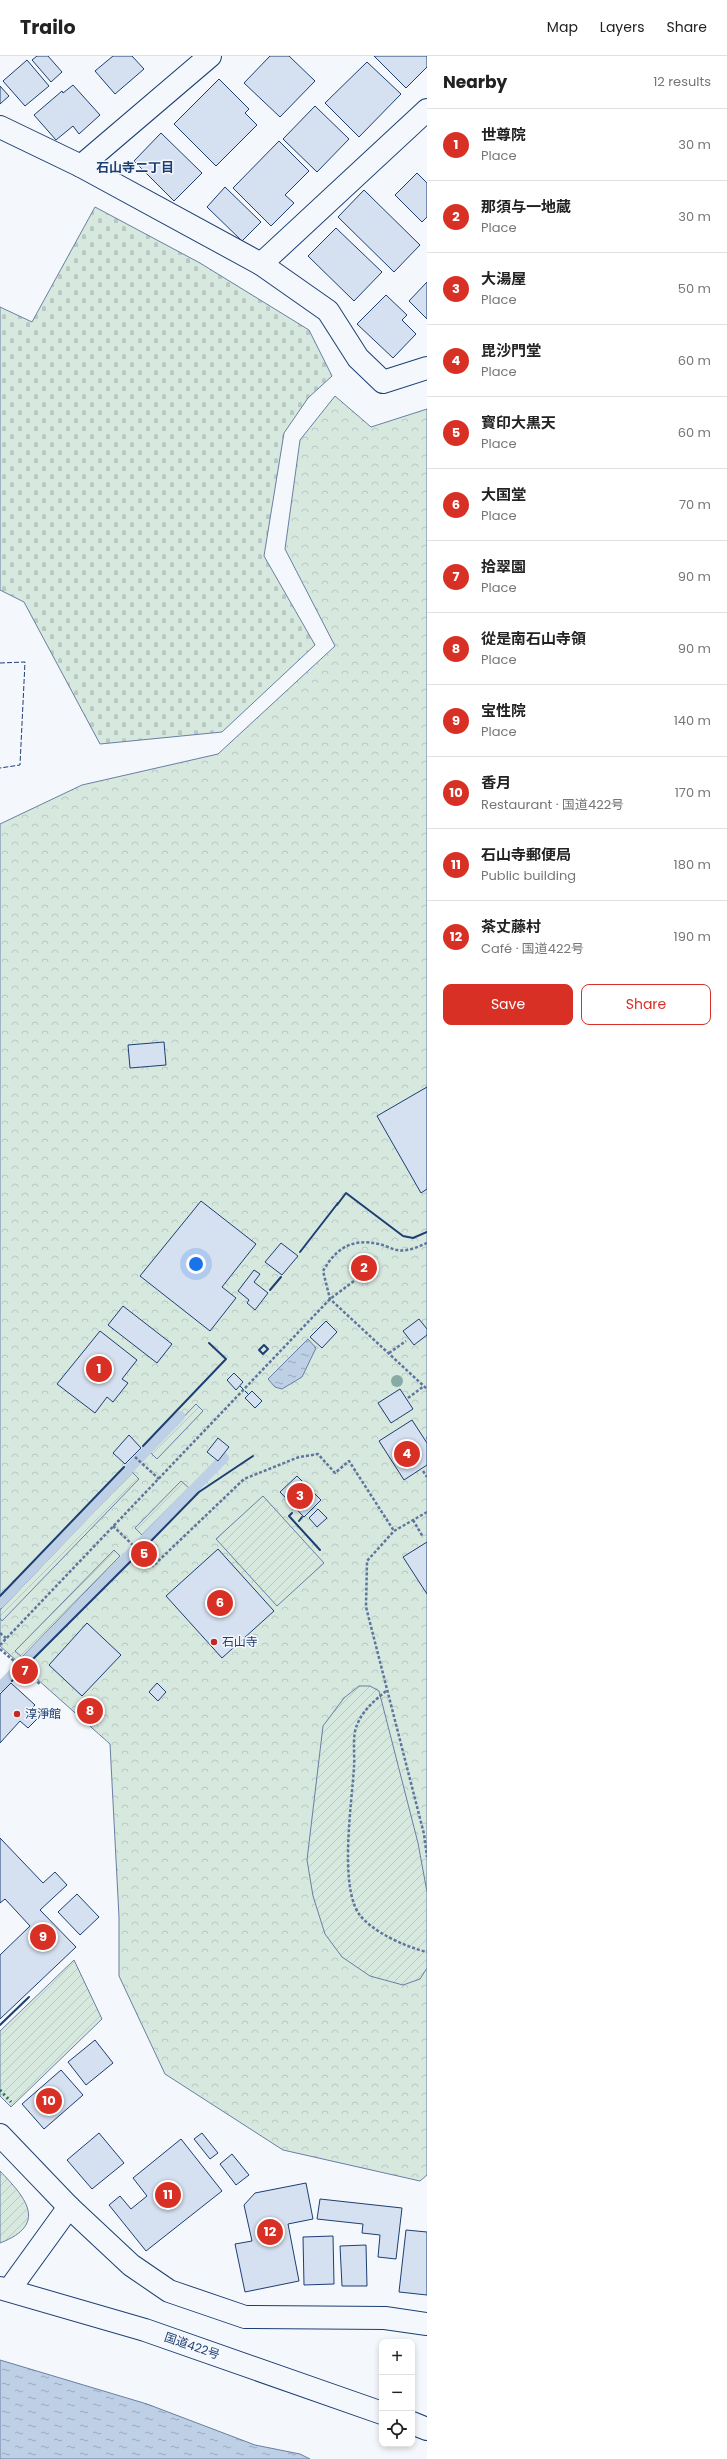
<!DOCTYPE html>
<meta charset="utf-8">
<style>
:root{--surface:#fff;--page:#f2f2f2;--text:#222;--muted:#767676;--line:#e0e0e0;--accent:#d93025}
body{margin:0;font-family:Poppins,"Noto Sans JP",sans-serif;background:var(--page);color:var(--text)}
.controls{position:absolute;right:12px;bottom:12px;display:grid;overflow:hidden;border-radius:8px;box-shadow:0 2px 6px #0003}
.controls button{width:36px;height:36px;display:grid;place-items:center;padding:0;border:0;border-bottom:1px solid var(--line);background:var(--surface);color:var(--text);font:20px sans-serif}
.you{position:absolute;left:196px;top:1208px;width:14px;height:14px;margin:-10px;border:3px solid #fff;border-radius:50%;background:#1a73e8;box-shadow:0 0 0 6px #1a73e833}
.badge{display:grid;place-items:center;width:26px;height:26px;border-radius:50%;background:var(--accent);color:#fff;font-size:13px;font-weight:700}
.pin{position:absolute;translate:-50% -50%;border:2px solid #fff;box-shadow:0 1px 4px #0006}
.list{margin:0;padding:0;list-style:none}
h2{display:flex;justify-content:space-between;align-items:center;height:52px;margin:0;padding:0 16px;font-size:17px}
h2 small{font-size:13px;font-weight:400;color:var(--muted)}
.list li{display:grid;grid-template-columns:26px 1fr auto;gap:12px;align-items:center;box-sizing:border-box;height:72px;padding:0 16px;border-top:1px solid var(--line)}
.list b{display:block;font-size:15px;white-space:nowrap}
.list p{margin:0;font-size:13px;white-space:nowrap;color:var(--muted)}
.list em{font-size:13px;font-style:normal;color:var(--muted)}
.actions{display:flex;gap:8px;padding:12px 16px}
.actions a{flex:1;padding:9px 0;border:1px solid var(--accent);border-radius:8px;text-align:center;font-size:14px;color:var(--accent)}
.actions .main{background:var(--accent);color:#fff}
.icon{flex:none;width:22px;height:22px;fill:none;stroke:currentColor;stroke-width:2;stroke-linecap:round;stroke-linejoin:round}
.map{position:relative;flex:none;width:427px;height:2403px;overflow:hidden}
header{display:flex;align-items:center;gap:24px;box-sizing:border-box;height:56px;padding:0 20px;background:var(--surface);border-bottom:1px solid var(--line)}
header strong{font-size:19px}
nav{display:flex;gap:22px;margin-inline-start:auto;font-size:14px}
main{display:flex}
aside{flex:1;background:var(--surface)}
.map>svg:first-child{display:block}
.forest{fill:url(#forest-crowns);stroke:#687fa3}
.cemetery{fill:url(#cemetery-stones);stroke:#687fa3}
.garden{fill:url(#garden-furrows);stroke:#687fa3}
.water{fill:url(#water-ripples);stroke:#687fa3}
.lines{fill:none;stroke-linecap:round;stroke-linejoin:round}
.stream{stroke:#bed0e5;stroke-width:10}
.building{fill:#d5e0f0;stroke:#1d3f73}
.minor-casing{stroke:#1d3f73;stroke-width:24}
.trunk-casing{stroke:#1d3f73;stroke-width:24}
.path{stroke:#5e769c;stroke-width:2.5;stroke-dasharray:3 2;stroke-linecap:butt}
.minor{stroke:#f4f7fb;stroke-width:22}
.trunk{stroke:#f4f7fb;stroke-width:22}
.hedge{stroke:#2c6c60;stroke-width:3;stroke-dasharray:2 3;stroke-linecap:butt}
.fence{stroke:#1d3f73;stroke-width:1;stroke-dasharray:5 2;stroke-linecap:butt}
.wall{stroke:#1d3f73;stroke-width:2}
.tree{fill:#86aba6}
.poi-dot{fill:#c62828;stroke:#f4f7fb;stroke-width:1.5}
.labels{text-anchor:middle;stroke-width:3;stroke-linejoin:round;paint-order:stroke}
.poi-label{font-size:12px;fill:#1d3f73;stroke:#f4f7fb;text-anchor:start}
.street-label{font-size:12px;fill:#1d3f73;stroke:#f4f7fb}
.neighbourhood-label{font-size:13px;font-weight:bold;fill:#1d3f73;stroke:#f4f7fb}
</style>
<header>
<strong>Trailo</strong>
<nav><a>Map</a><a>Layers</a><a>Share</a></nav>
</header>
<main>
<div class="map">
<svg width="427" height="2403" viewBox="0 0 427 2403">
<defs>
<pattern id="forest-crowns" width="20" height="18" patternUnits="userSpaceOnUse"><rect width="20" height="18" fill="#d7e8df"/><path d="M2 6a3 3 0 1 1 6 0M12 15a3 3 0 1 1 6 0" fill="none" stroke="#b8c8c3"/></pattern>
<pattern id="cemetery-stones" width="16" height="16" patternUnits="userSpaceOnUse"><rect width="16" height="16" fill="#d7e8df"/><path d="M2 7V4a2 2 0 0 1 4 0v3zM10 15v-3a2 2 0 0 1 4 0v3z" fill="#b8c8c3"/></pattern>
<pattern id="garden-furrows" width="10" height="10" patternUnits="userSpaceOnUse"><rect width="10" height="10" fill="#d7e8df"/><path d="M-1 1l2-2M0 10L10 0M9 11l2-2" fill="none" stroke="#b8c8c3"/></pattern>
<pattern id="water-ripples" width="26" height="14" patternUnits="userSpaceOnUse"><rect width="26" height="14" fill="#bed0e5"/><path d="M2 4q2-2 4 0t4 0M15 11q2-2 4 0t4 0" fill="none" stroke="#9aaabe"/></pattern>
</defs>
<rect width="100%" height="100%" fill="#f4f7fb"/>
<path class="forest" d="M335,340L371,371L427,353V2119L420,2125L283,2094L165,2018L119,1920V1861L110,1688L0,1590V768L82,729L218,698L335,590L285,493L300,384Z"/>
<path class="cemetery" d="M95,151L200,207L309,274L332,320L308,342L284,377L264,500L315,589L222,676L100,688L24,546L0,534V251L32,266Z"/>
<g class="garden">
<path d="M196,1348L203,1355L157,1403L150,1396Z"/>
<path d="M132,1416L139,1423L2,1565L0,1562V1554Z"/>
<path d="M181,1425L189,1432L142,1479L135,1472Z"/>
<path d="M263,1440L324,1507L277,1550L216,1483Z"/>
<path d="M114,1494L120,1500L22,1601L15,1595Z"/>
<path d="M359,1630H370L379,1635L418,1787L427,1836V1912L420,1923L403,1929L370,1920L342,1901L325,1878L313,1840L307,1804L323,1670L344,1642Z"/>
<path d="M74,1904L102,1963L11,2051L0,2040V1975Z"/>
<path d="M0,2115C24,2140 50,2168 0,2187Z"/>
</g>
<g class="water">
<path d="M308,1283L316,1292L302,1321L282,1333L275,1331L268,1323Z"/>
<path d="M0,2304L147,2348L255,2389L300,2398L310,2403H0Z"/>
</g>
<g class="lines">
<g class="stream">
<path d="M0,1547L180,1360"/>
<path d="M0,1631L224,1402"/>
</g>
</g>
<g class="building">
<path d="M37,0H48L62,16L51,26L32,4Z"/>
<path d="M113,0H132L144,13L115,38L95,15Z"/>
<path d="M270,0H289L315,25L280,61L244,27Z"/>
<path d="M374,0H427V11L406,32Z"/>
<path d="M27,4L49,30L25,50L3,25Z"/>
<path d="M367,6L401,38L359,81L325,47Z"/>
<path d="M219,23L249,53L245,57L257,69L216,110L174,68Z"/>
<path d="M73,29L100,59L79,78L73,70L56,84L34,59L62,35L63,37Z"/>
<path d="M0,30L9,40L0,48Z"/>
<path d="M315,50L349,83L317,116L283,83Z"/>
<path d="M161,77L202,117L174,145L134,105Z"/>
<path d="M279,85L309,115L285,139L294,147L271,170L233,132Z"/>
<path d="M417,117L427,127V161L422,166L395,139Z"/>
<path d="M225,131L261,166L242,185L207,151Z"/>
<path d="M364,134L420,189L394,216L338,161Z"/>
<path d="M336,172L382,216L354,245L308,200Z"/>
<path d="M427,226V263L409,245Z"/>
<path d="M386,239L407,259L402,264L416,278L393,302L357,268Z"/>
<path d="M164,986L166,1009L130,1012L128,989Z"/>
<path d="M427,1031V1133L421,1137L377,1060Z"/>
<path d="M201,1145L256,1188L222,1231L236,1242L210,1275L140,1220Z"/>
<path d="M281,1187L298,1200L282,1219L265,1206Z"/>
<path d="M364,1208L372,1216L364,1224L356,1216Z"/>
<path d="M254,1214L260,1218L254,1226L268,1237L255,1254L247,1247L249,1244L238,1235Z"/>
<path d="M123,1250L172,1288L157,1307L108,1269Z"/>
<path d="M419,1263L427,1273V1279L414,1289L403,1275Z"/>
<path d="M326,1265L337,1276L322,1292L310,1281Z"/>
<path d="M100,1275L137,1304L122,1323L128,1327L113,1346L107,1341L95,1357L57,1328Z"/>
<path d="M234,1317L243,1326L236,1334L227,1324Z"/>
<path d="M400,1333L413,1353L391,1367L378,1347Z"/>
<path d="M252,1335L262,1345L255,1352L245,1342Z"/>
<path d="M412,1364L427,1387V1409L404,1424L379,1385Z"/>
<path d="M129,1379L141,1392L125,1408L113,1397Z"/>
<path d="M218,1382L229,1391L218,1405L207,1396Z"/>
<path d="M297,1420L321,1444L304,1461L280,1436Z"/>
<path d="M318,1453L327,1462L317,1471L309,1462Z"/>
<path d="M145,1484L157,1496L142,1511L131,1499Z"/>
<path d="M427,1486V1538L403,1501Z"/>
<path d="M218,1493L274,1555L222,1602L166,1540Z"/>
<path d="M87,1567L121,1599L82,1640L49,1609Z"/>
<path d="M28,1604L36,1613L23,1626L15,1618Z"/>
<path d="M11,1627L35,1649L30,1654L38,1662L28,1672L20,1665L0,1687V1638Z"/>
<path d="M157,1627L166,1636L158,1645L149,1636Z"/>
<path d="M0,1782L43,1827L55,1816L67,1829L40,1854L76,1891L0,1963V1899L30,1870L5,1843L0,1847Z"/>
<path d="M77,1838L99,1861L80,1879L58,1856Z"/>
<path d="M95,1984L113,2007L86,2029L68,2006Z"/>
<path d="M61,2014L83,2039L44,2073L22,2048Z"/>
<path d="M99,2077L124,2107L92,2133L67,2104Z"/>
<path d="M202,2077L218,2097L210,2103L194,2083Z"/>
<path d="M181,2083L222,2135L146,2195L109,2149L120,2140L131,2153L147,2140L133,2122Z"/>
<path d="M232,2098L249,2119L236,2129L220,2108Z"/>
<path d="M306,2127L313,2163L288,2168L299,2225L245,2236L235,2188L252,2185L244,2149L255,2137Z"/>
<path d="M320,2143L402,2152L396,2203L378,2201L380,2179L362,2177L363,2168L317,2163Z"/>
<path d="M406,2174L427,2176V2239L399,2236Z"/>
<path d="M333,2180L334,2228L304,2229L303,2181Z"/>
<path d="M366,2189L367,2230H342L340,2190Z"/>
</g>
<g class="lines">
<defs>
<g id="minor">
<path d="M0,71L81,110L261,208L328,255L358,302L383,326L427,312"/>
<path d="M81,110L210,0"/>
<path d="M261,208L427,54"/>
<path d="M0,2079L69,2151L131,2209L169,2235L245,2261L385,2262L427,2268"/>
<path d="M9,2234L69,2151"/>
</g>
<g id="trunk">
<path d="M0,2232L145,2274L382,2357"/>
<path d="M412,2367L427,2373"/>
</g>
</defs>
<use href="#minor" class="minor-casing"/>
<use href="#trunk" class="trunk-casing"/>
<g class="path">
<path d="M427,1187C418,1191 407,1196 397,1194C391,1193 385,1189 379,1188C352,1182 336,1192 323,1215L330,1243L427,1333"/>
<path d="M389,1297L406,1285"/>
<path d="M408,1342L424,1330"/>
<path d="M426,1382H427"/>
<path d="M135,1401L159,1423"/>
<path d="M423,1415L427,1421"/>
<path d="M427,1456L394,1475L367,1505L366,1551L424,1778L427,1801"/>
<path d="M413,1464L423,1481"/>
<path d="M113,1470L137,1493"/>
<path d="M148,1504L153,1510L244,1423L299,1401L318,1398L335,1417L349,1405L394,1475"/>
<path d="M0,1577L6,1582"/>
<path d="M0,1589L330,1243L358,1222"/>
<path d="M0,1593L21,1611"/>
<path d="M30,1619L41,1629"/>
<path d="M386,1635C374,1645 363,1654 357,1669C352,1680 355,1699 354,1711C352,1746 339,1829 359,1858C372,1876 406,1891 427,1896"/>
</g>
<use href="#minor" class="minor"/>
<use href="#trunk" class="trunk"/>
<path class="hedge" d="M0,2034L11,2046"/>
<g class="fence">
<path d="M0,607L25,606L20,709L0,712"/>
<path d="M240,1330L248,1338"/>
</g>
<g class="wall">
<path d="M337,1149L346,1137L403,1180L413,1182L427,1176"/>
<path d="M300,1196L338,1147"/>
<path d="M270,1234L281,1221"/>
<path d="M264,1289L268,1293L263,1298L259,1294Z"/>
<path d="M143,1390L226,1303L209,1287"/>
<path d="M292,1457L289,1460L320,1494"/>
<path d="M299,1465L302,1461"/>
<path d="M150,1486L199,1436L253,1400"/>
<path d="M0,1540L124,1411"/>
<path d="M31,1605L132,1504"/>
<path d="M12,1625L16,1621"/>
<path d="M0,1969L29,1941"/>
</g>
</g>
<circle class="tree" cx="397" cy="1325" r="6"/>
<g class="poi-dot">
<circle cx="214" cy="1586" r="4"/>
<circle cx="17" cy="1658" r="4"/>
</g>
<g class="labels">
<g class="poi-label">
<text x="222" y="1590">石山寺</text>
<text x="25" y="1662">淳淨館</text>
</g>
<g class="street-label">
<text transform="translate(192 2290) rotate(19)" y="4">国道422号</text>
</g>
<g class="neighbourhood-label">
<text x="135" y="116">石山寺二丁目</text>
</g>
</g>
</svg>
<div class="controls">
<button>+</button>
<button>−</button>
<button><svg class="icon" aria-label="locate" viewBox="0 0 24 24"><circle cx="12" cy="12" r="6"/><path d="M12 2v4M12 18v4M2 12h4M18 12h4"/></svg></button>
</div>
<div class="you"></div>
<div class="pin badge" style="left:99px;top:1313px">1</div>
<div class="pin badge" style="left:364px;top:1212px">2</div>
<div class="pin badge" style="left:300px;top:1440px">3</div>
<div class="pin badge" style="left:407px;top:1398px">4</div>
<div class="pin badge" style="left:144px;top:1498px">5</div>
<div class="pin badge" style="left:220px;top:1547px">6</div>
<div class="pin badge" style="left:25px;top:1615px">7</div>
<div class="pin badge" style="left:90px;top:1655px">8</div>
<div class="pin badge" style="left:43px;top:1881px">9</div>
<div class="pin badge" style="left:49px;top:2045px">10</div>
<div class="pin badge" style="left:168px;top:2139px">11</div>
<div class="pin badge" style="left:270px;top:2176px">12</div>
</div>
<aside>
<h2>Nearby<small>12 results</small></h2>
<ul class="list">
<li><span class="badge">1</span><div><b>世尊院</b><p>Place</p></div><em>30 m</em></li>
<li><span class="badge">2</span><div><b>那須与一地蔵</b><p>Place</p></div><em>30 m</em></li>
<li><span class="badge">3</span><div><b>大湯屋</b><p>Place</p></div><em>50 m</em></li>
<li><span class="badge">4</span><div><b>毘沙門堂</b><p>Place</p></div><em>60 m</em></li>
<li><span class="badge">5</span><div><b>寳印大黒天</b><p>Place</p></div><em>60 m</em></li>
<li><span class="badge">6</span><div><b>大国堂</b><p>Place</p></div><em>70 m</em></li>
<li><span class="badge">7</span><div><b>拾翠園</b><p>Place</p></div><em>90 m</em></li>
<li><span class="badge">8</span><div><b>從是南石山寺領</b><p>Place</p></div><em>90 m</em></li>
<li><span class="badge">9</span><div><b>宝性院</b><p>Place</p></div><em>140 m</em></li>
<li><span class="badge">10</span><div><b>香月</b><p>Restaurant · 国道422号</p></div><em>170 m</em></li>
<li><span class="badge">11</span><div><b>石山寺郵便局</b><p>Public building</p></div><em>180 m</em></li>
<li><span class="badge">12</span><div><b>茶丈藤村</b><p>Café · 国道422号</p></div><em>190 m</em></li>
</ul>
<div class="actions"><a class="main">Save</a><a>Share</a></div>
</aside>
</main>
